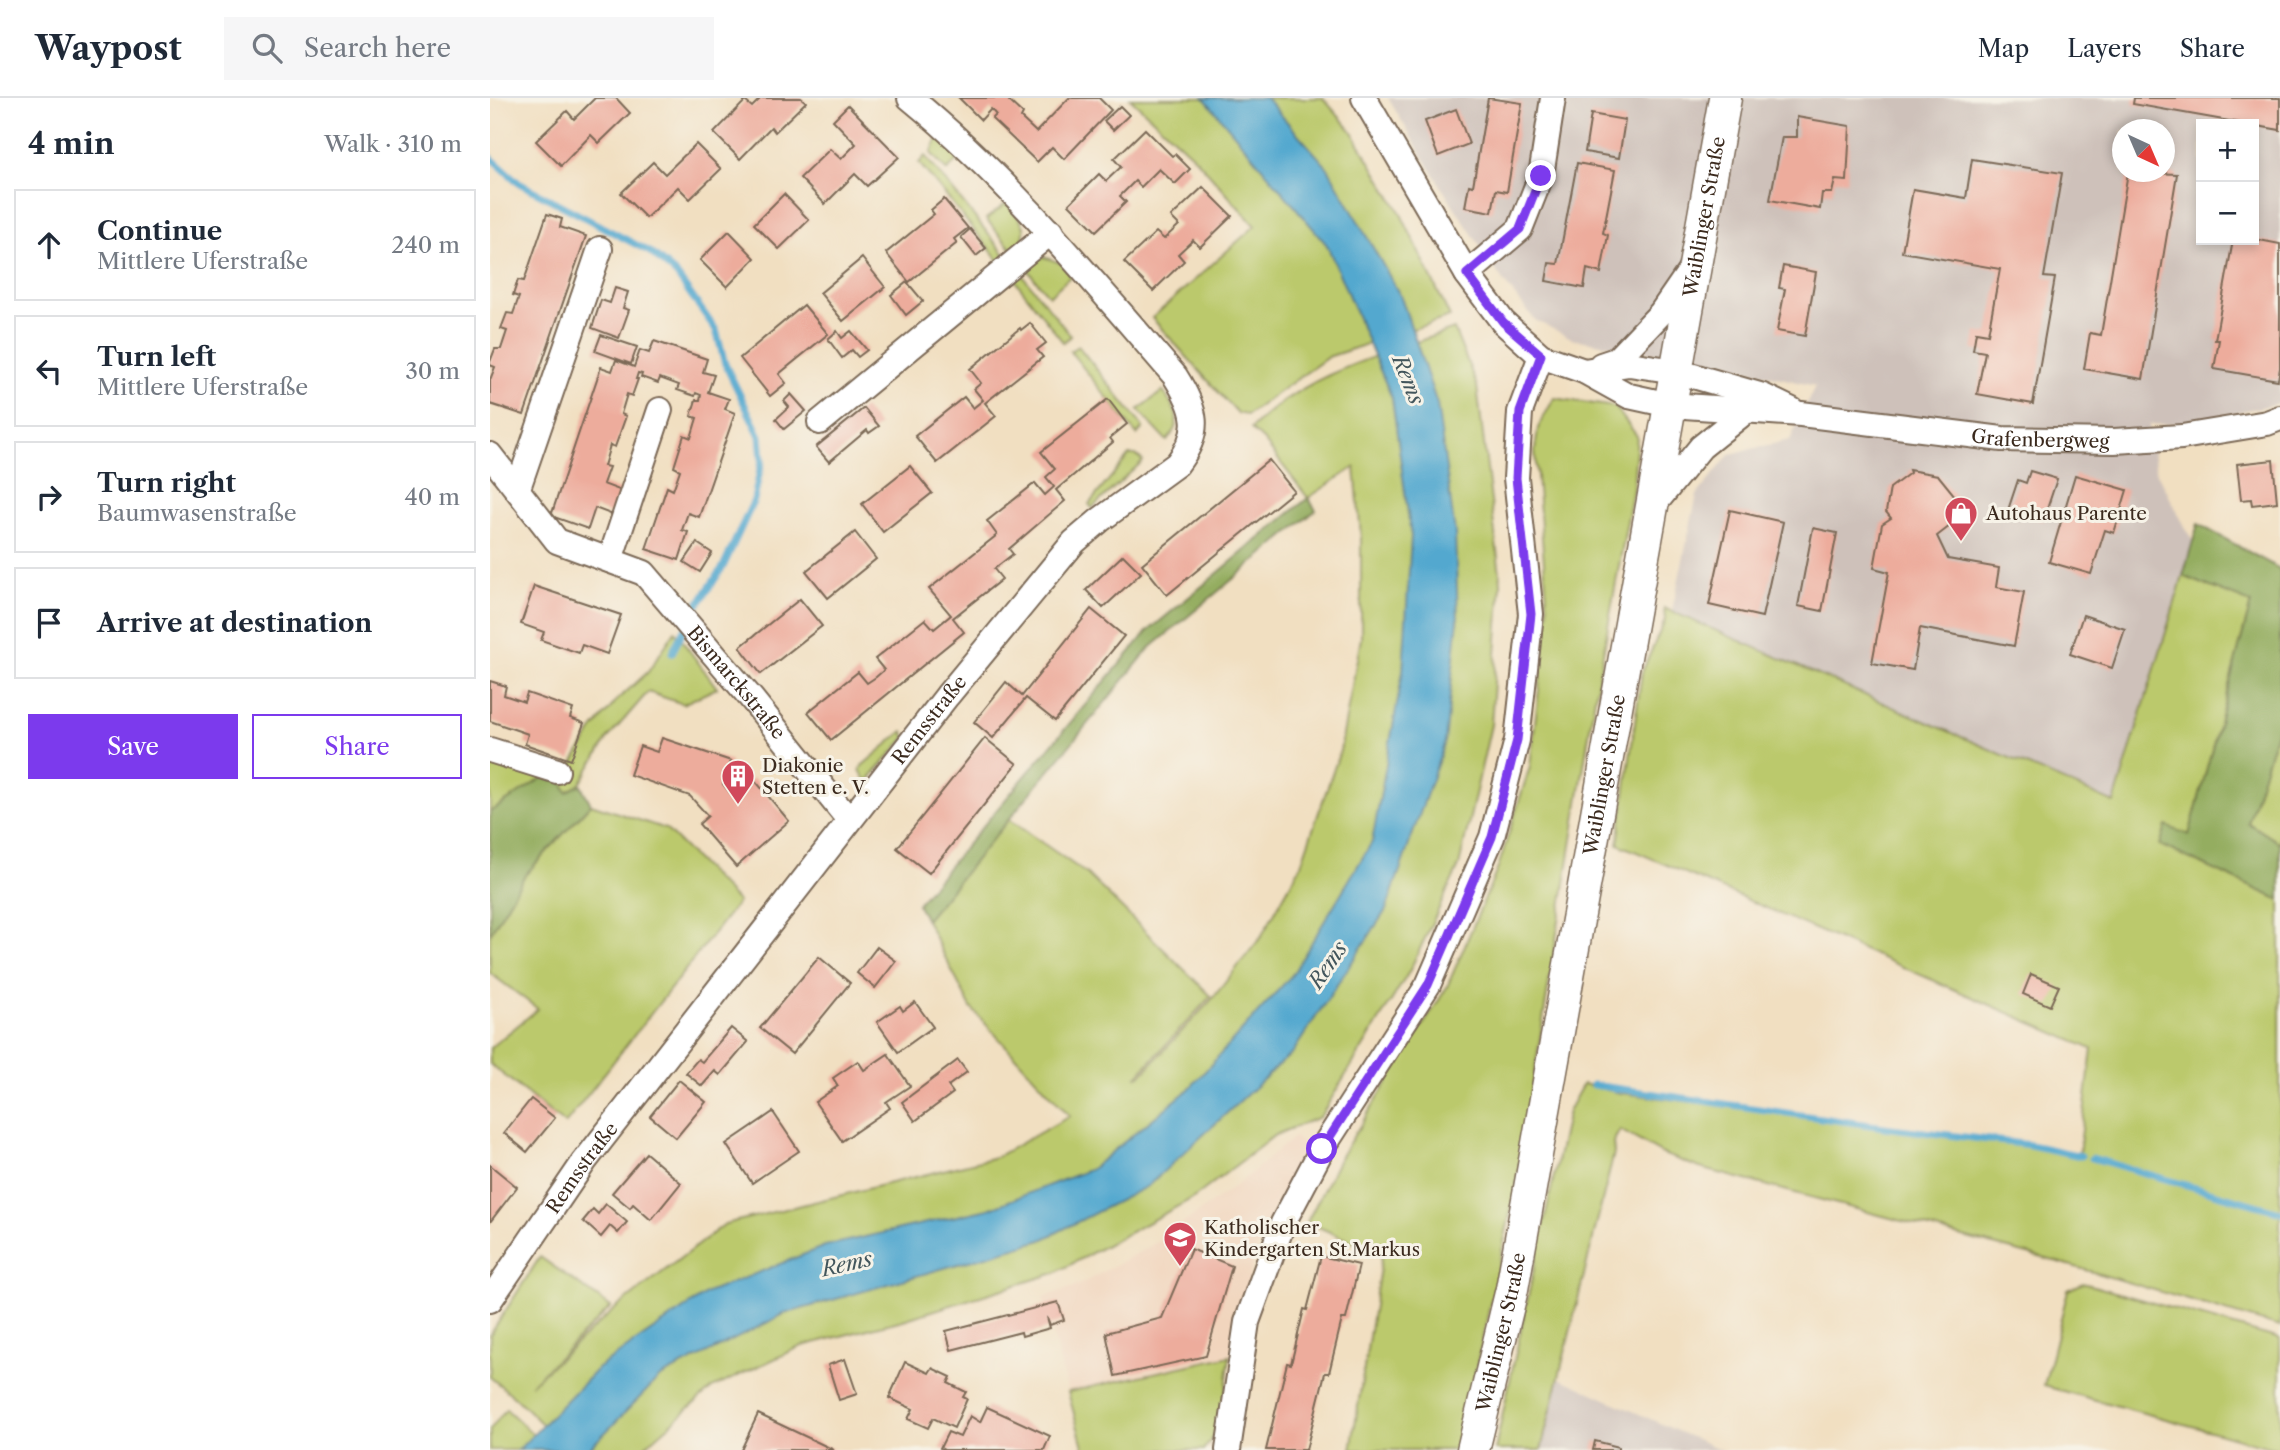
<!DOCTYPE html>
<meta charset="utf-8">
<style>
:root{--surface:#fff;--page:#f6f6f7;--text:#1f2937;--muted:#747a83;--line:#e0e1e3;--accent:#7c3aed}
body{margin:0;font-family:"Libre Caslon Text",serif;background:var(--page);color:var(--text)}
.controls{position:absolute;right:21px;top:21px;display:grid;overflow:hidden;border-radius:0px;box-shadow:0 4px 10px #0003}
.controls button{width:63px;height:63px;display:grid;place-items:center;padding:0;border:0;border-bottom:2px solid var(--line);background:var(--surface);color:var(--text);font:35px sans-serif}
.compass{position:absolute;left:1622px;top:21px;width:63px;height:63px;border-radius:50%;background:var(--surface);box-shadow:0 4px 10px #0003;rotate:136deg}
.stop{position:absolute;width:21px;height:21px;margin:-16px;border:5px solid #7c3aed;border-radius:50%;background:#fff}
.stop.end{background:#7c3aed;border-color:#fff;box-shadow:0 2px 7px #0008}
.list{margin:0;padding:0;list-style:none}
h2{display:flex;justify-content:space-between;align-items:center;height:91px;margin:0;padding:0 28px;font-size:30px}
h2 small{font-size:23px;font-weight:400;color:var(--muted)}
.list li{display:grid;grid-template-columns:46px 1fr auto;gap:21px;align-items:center;box-sizing:border-box;height:112px;margin:0 14px 14px;padding:0 14px;border:2px solid var(--line);border-radius:0px}
.list b{display:block;font-size:26px;white-space:nowrap}
.list p{margin:0;font-size:23px;white-space:nowrap;color:var(--muted)}
.list em{font-size:23px;font-style:normal;color:var(--muted)}
.actions{display:flex;gap:14px;padding:21px 28px}
.actions a{flex:1;padding:16px 0;border:2px solid var(--accent);border-radius:0px;text-align:center;font-size:24px;color:var(--accent)}
.actions .main{background:var(--accent);color:#fff}
.icon{flex:none;width:38px;height:38px;fill:none;stroke:currentColor;stroke-width:2;stroke-linecap:round;stroke-linejoin:round}
.map{position:relative;flex:none;width:1790px;height:1352px;overflow:hidden}
header{display:flex;align-items:center;gap:42px;box-sizing:border-box;height:98px;padding:0 35px;background:var(--surface);border-bottom:2px solid var(--line)}
header strong{font-size:33px}
nav{display:flex;gap:38px;margin-inline-start:auto;font-size:24px}
.search{width:490px;height:63px;background:var(--page);display:flex;align-items:center;gap:18px;box-sizing:border-box;padding:0 24px;border-radius:0px;color:var(--muted);font-size:26px}
main{display:flex}
aside{flex:1;background:var(--surface)}
.map>svg:first-child{display:block}
.built{fill:#f1d5bd}
.industrial{fill:#cec1ba;fill-rule:evenodd}
.green{fill:#bbc96c;stroke:#7b7a45;stroke-width:2}
.forest{fill:#94ad60;stroke:#686c3f;stroke-width:2}
.water{fill:#52a8cf;stroke:#466976;stroke-width:2}
.lines{fill:none;stroke-linecap:round;stroke-linejoin:round}
.stream{stroke:#52a8cf;stroke-width:7}
.building{fill:#edac9c}
.minor-casing{stroke:#7b6957;stroke-width:28}
.major-casing{stroke:#7b6957;stroke-width:35}
.minor{stroke:#fff;stroke-width:24}
.major{stroke:#fff;stroke-width:32}
.route{stroke:#7c3aed;stroke-width:9}
.labels{text-anchor:middle;stroke-width:6;stroke-linejoin:round;paint-order:stroke}
.street-label{font-size:19px;fill:#3b2a1e;stroke:#f7f3e8}
.poi-label{font-size:19px;fill:#3b2a1e;stroke:#f7f3e8;text-anchor:start}
.water-label{font-size:21px;font-style:italic;fill:#43565c;stroke:#f7f3e8}
</style>
<header>
<strong>Waypost</strong>
<div class="search"><svg class="icon" aria-label="search" viewBox="0 0 24 24"><circle cx="10" cy="10" r="6"/><path d="M15 15l6 6"/></svg>Search here</div>
<nav><a>Map</a><a>Layers</a><a>Share</a></nav>
</header>
<main>
<aside>
<h2>4 min<small>Walk · 310 m</small></h2>
<ul class="list">
<li><svg class="icon" aria-label="ahead" viewBox="0 0 24 24"><path d="M12 20V5M6 11l6-6 6 6"/></svg><div><b>Continue</b><p>Mittlere Uferstraße</p></div><em>240 m</em></li>
<li><svg class="icon" aria-label="left" viewBox="0 0 24 24"><path d="M17 20v-9H6M10 6l-5 5 5 5"/></svg><div><b>Turn left</b><p>Mittlere Uferstraße</p></div><em>30 m</em></li>
<li><svg class="icon" aria-label="right" viewBox="0 0 24 24"><path d="M7 20v-9h11M14 6l5 5-5 5"/></svg><div><b>Turn right</b><p>Baumwasenstraße</p></div><em>40 m</em></li>
<li><svg class="icon" aria-label="arrive" viewBox="0 0 24 24"><path d="M6 21V4h12l-3 4 3 4H6"/></svg><div><b>Arrive at destination</b></div></li>
</ul>
<div class="actions"><a class="main">Save</a><a>Share</a></div>
</aside>
<div class="map">
<svg width="1790" height="1352" viewBox="0 0 1790 1352">
<rect width="100%" height="100%" fill="#f7f3e8"/>
<filter id="ink" filterUnits="userSpaceOnUse"><feTurbulence type="fractalNoise" baseFrequency=".0143" numOctaves="2"/><feDisplacementMap in="SourceGraphic" scale="14" xChannelSelector="R" yChannelSelector="G"/><feConvolveMatrix kernelMatrix="1 2 1 2 8 2 1 2 1" color-interpolation-filters="sRGB"/></filter>
<filter id="wash" filterUnits="userSpaceOnUse"><feTurbulence type="fractalNoise" baseFrequency=".00686" numOctaves="4" result="noise"/><feDisplacementMap in="SourceGraphic" scale="28" xChannelSelector="R" yChannelSelector="G"/><feGaussianBlur stdDeviation="1.57" result="paint"/><feColorMatrix in="noise" values="0 0 0 0 0 0 0 0 0 0 0 0 0 0 0 0 0 1.4 0 .05"/><feComposite in="paint" operator="in"/></filter>
<g filter="url(#wash)">
<rect width="100%" height="100%" fill="#f1dfc1"/>
<path class="built" d="M804,1039L817,1048L782,1114L766,1153L740,1258L578,1294L553,1199L589,1187L666,1145L748,1086Z"/>
<g class="industrial">
<path d="M898,0H1790V305L1697,325L1659,327L1666,373L1703,444L1625,705L1182,513L1207,397L1240,356L1300,342L1325,288L1243,269L1083,241L1045,222L1013,183L952,90ZM1711,26H1764V142H1711ZM1632,32H1674V74H1632Z"/>
<path d="M1067,1279L1187,1333L1232,1352H1051Z"/>
</g>
<g class="green">
<path d="M640,0H833L861,32L910,114L960,219L838,259L757,317L747,315L662,220L765,128L706,61Z"/>
<path d="M449,38L471,58L457,73L441,55Z"/>
<path d="M435,58L517,159L511,165L429,65Z"/>
<path d="M517,105C533,122 543,134 524,154L496,121Z"/>
<path d="M554,159L571,165L581,178L559,198L536,170L546,160Z"/>
<path d="M530,174L581,238L573,244L524,181Z"/>
<path d="M964,231L987,288L1011,485L1001,627L969,768L919,874L830,1019L785,1037L705,1099L565,1175L413,1222L312,1248L222,1290L151,1352H78L26,1300L0,1279V1237L50,1159L121,1209L41,1286L126,1210L235,1126L506,1059L580,1018L481,910L436,822L518,721L597,776L721,898L646,979L652,976L722,901L771,839L810,769L850,653L871,540V439L865,369L818,400L774,343L761,331C814,275 894,256 964,231Z"/>
<path d="M588,248L650,325L653,330L647,337L580,253Z"/>
<path d="M673,293C686,312 694,322 677,343L648,312Z"/>
<path d="M1064,300L1125,309L1147,338L1143,391L1104,605L1026,1089L968,1352H861L892,1157L817,1124L848,1063L957,889L1008,770L1040,668L1058,514L1045,354L1048,330Z"/>
<path d="M639,357H646L653,363L602,410L599,406Z"/>
<path d="M1693,478L1761,505L1699,738L1670,747L1790,802V1229L1572,1165L1210,1070L1173,1056L1130,1032L1123,1044L1124,1055L1051,1352H1005L1078,1013L1093,986L1130,995L1539,1045L1589,1056L1602,951L1128,746L1152,574L1175,522L1174,510L1624,705Z"/>
<path d="M185,533L227,590L193,606L158,594L118,640L90,686L76,694L72,684L102,633L127,602L158,574Z"/>
<path d="M1790,621V745L1758,725Z"/>
<path d="M413,633L416,639L377,684L370,672L373,667Z"/>
<path d="M0,662L54,679L0,714Z"/>
<path d="M101,706L176,731L248,804L75,1026L0,966V950L48,911L0,875V836L35,777Z"/>
<path d="M1593,1185L1790,1241V1352L1554,1288L1578,1192Z"/>
<path d="M740,1258C735,1289 736,1329 713,1352H594L578,1294Z"/>
<path d="M16,1311L60,1352H0V1332Z"/>
</g>
<g class="forest">
<path d="M818,400L826,412L659,551L436,822L427,806L657,534Z"/>
<path d="M1708,426L1790,471V621L1758,725L1790,745V802L1670,747L1676,728L1699,737L1761,505L1693,478Z"/>
<path d="M54,679L72,684L77,694L90,686L101,706L35,777L0,836V714Z"/>
</g>
<path class="water" d="M714,0H776L838,70L911,199L947,306L965,434L968,522L955,644L896,812L803,954L658,1088L552,1142L294,1216L170,1279L98,1352H28L108,1270L217,1195L335,1148L498,1111L601,1071L698,992L802,877L882,744L913,573L921,438L902,300L837,147Z"/>
<g class="lines">
<g class="stream">
<path d="M0,59L29,85L160,154L186,176L226,232L235,266L270,338L272,362L264,402L233,469L199,520"/>
<path d="M182,555L194,531"/>
<path d="M1103,987L1401,1030L1540,1047L1591,1058"/>
<path d="M1602,1060L1790,1114"/>
</g>
</g>
<g id="blocks">
<g class="building">
<path d="M105,0H126L140,15L109,45L101,37L71,68L46,43L77,13L84,21Z"/>
<path d="M271,0H311L316,4L285,34L281,29L250,61L224,35L255,3L262,9Z"/>
<path d="M469,0H522L519,3L533,16L531,20L546,34L579,0H609L621,12L574,61L562,49L547,64L502,21L506,17L501,11L491,22Z"/>
<path d="M998,0L1032,5L1017,94L1006,92L1002,114L975,109L979,87L983,88Z"/>
<path d="M1644,0H1790V32L1643,6Z"/>
<path d="M358,7L409,59L377,88L365,76L335,106L310,80L340,51L351,61L366,46L343,22Z"/>
<path d="M630,8L639,17L623,32L614,23Z"/>
<path d="M966,11L979,46L948,58L935,23Z"/>
<path d="M1101,16L1135,22L1129,60L1095,54Z"/>
<path d="M1307,19L1360,28L1357,83L1345,82L1342,95H1332L1330,111L1280,102L1292,39H1307Z"/>
<path d="M655,31L682,58L685,56L700,71L685,86L669,71L651,89L645,83L630,98L636,104L606,133L579,106L609,76L616,83L631,69L624,61Z"/>
<path d="M206,46L231,71L200,101L188,89L156,120L131,95L163,64L175,76Z"/>
<path d="M1482,61L1572,75L1554,179L1565,180L1543,306L1487,296L1495,254L1483,252L1486,234L1498,236L1510,171L1412,154L1423,91L1476,100Z"/>
<path d="M1087,65L1125,72L1113,135L1118,137L1111,175L1097,171L1094,190L1056,183L1059,165L1068,166Z"/>
<path d="M1638,74L1687,76L1653,281L1594,271L1600,235L1611,237Z"/>
<path d="M713,89L742,118L710,149L703,142L688,156L694,163L663,193L634,164L666,134L674,141L689,127L681,119Z"/>
<path d="M294,96L319,122L289,151L264,126Z"/>
<path d="M454,101L478,130L464,141L467,145L419,184L396,155L444,116L441,112Z"/>
<path d="M57,116L72,121L70,129L96,138L34,317L0,306V282L5,269L0,267V264L5,251H11L17,233L11,231L17,215L23,216L29,199L23,197L28,182L34,183Z"/>
<path d="M480,131L496,150L486,158L471,139Z"/>
<path d="M239,133L265,160L237,189L210,162Z"/>
<path d="M1764,141L1790,146V270L1788,282L1724,271L1729,242H1725L1743,142Z"/>
<path d="M372,160L395,189L353,223L330,195Z"/>
<path d="M1293,168L1326,174L1315,238L1287,233L1295,191L1289,190Z"/>
<path d="M417,184L433,203L416,217L401,197Z"/>
<path d="M125,190L138,194L133,210L139,212L129,240L102,230L111,202L120,205Z"/>
<path d="M314,207L338,236L289,276L296,285L280,298L250,260Z"/>
<path d="M540,225L556,245L547,252L553,259L495,305L506,318L447,365L425,338L474,299L483,310L493,302L484,291L491,285L480,271L530,230L531,232Z"/>
<path d="M347,233L352,240L361,233L377,252L368,259L362,252L352,260L338,241Z"/>
<path d="M111,237L147,249L141,266L105,253Z"/>
<path d="M164,243L217,261L213,274L224,277L218,294L239,301L235,311L245,315L209,419L198,415L192,432L198,434L189,462L156,451L177,389L183,392L190,372L184,369L194,337L201,340L207,320L201,318L206,302H210L211,297L206,295L205,298L187,292L189,287L170,280L168,285L151,279L152,276L148,275L146,281H148L142,298L137,296L131,316L136,318L125,349L120,347L114,368L119,369L113,386L132,393L123,417L105,410L98,431L61,418L111,269L122,273L126,262L144,269L150,252L159,255Z"/>
<path d="M301,296L316,313L294,331L286,321L299,309L294,303Z"/>
<path d="M618,301L637,326L620,340L623,344L566,392L575,403L519,451L523,456L504,471L512,481L463,520L474,534L341,642L318,614L368,574L377,585L386,579L394,572L385,561L435,521L444,531L461,517L439,491L507,437L497,423L545,385L555,397L564,389L556,379L565,371L551,354Z"/>
<path d="M374,310L389,328L379,335L377,332L339,364L326,349Z"/>
<path d="M779,362L804,393L677,497L652,466Z"/>
<path d="M1783,362L1787,404L1762,407L1761,401L1751,402L1747,366Z"/>
<path d="M420,368L442,395L393,434L372,406Z"/>
<path d="M1419,372L1448,377L1465,398L1460,428L1447,438L1458,461L1509,470L1506,489L1534,494L1524,548L1430,530L1423,572L1382,565L1399,474L1384,470L1392,426L1401,420L1396,414L1400,390L1420,375Z"/>
<path d="M1540,373L1567,381L1553,423L1518,412L1528,382L1536,385Z"/>
<path d="M1585,377L1637,392L1624,435L1615,432L1601,476L1559,464Z"/>
<path d="M1240,412L1293,424L1272,519L1219,507Z"/>
<path d="M1323,430L1347,435L1332,513L1308,508Z"/>
<path d="M365,434L386,461L338,500L316,473Z"/>
<path d="M207,445L222,455L210,474L194,464Z"/>
<path d="M633,457L651,475L613,510L596,492Z"/>
<path d="M44,488L131,517L117,556L92,547L89,555L51,542L54,534L31,526Z"/>
<path d="M310,501L332,528L271,576L250,549Z"/>
<path d="M601,511L634,538L565,623L536,600L503,640L484,624L516,584L532,598Z"/>
<path d="M1593,517L1635,531L1622,570L1580,556Z"/>
<path d="M0,583L16,588L14,597L34,604L37,595L83,611L80,620L94,625L81,662L35,646L38,636L0,623Z"/>
<path d="M172,640L241,663L233,686L243,698L263,680L299,723L246,769L209,726L218,718L200,698L140,677L150,648L167,654Z"/>
<path d="M495,640L527,666L439,775L407,750Z"/>
<path d="M387,849L406,863L385,890L367,875Z"/>
<path d="M329,859L360,885L302,956L270,930Z"/>
<path d="M1541,876L1569,888L1560,908L1533,896Z"/>
<path d="M425,904L443,929L408,954L387,924L410,908L413,913Z"/>
<path d="M241,930L258,944L230,977L225,973L212,988L196,975L208,961L212,964Z"/>
<path d="M398,956L420,988L396,1004L400,1010L352,1043L325,1004L348,988L343,980L368,963L374,972Z"/>
<path d="M468,962L477,974L458,988L463,995L425,1023L412,1004Z"/>
<path d="M189,982L216,1004L186,1040L160,1018Z"/>
<path d="M41,1001L65,1020L37,1054L14,1035Z"/>
<path d="M283,1014L309,1053L262,1085L236,1046Z"/>
<path d="M156,1055L191,1085L161,1122L143,1106L140,1110L122,1095Z"/>
<path d="M0,1067L27,1089L0,1124Z"/>
<path d="M116,1106L137,1124L128,1135L120,1128L111,1139L93,1123L103,1111L108,1116Z"/>
<path d="M701,1151L742,1168L716,1258L625,1278L616,1235L672,1220Z"/>
<path d="M831,1158L869,1167L856,1221H852L839,1275H835L816,1352H776L797,1265L801,1266L814,1211L817,1212Z"/>
<path d="M568,1204L574,1222L560,1227L557,1219L560,1230L532,1238L531,1234L461,1252L456,1233Z"/>
<path d="M355,1261L367,1296L349,1302L338,1267Z"/>
<path d="M415,1264L439,1275L442,1270L461,1279L458,1285L476,1294L473,1299L477,1301L464,1330L443,1320L438,1330L418,1321L423,1311L399,1300Z"/>
<path d="M497,1309L560,1338L554,1352H454L450,1350L458,1334L470,1339L480,1318L490,1324Z"/>
<path d="M268,1316L344,1352H251Z"/>
<path d="M1105,1343L1129,1349V1352H1103Z"/>
</g>
</g>
</g>
<g filter="url(#ink)">
<use href="#blocks" fill-opacity="0" stroke="#7b6957" stroke-width="2"/>
<g class="lines">
<defs>
<g id="minor">
<path id="s1" d="M874,0L977,176L1013,224L1051,258L1094,273L1139,298L1180,307L1311,316L1512,341L1624,343L1692,339L1777,325L1790,320"/>
<path d="M977,176L1030,131L1051,78L1063,0"/>
<path d="M1111,267L1126,262L1171,215L1202,170"/>
<path d="M1094,273L1139,266L1186,273L1273,298L1302,312"/>
<path d="M330,324L561,134"/>
<path id="s2" d="M0,357L67,443L154,475L261,600L359,722"/>
<path d="M28,390L110,151"/>
<path d="M1163,408L1211,349L1256,313"/>
<path d="M120,462L170,312"/>
<path d="M0,652L67,673"/>
<path id="s3" d="M0,1202L94,1064L457,598L584,444L610,422L687,366C713,333 706,311 685,278C601,181 520,82 420,0"/>
<path d="M738,1352L757,1224L793,1125L832,1051L938,887L1002,739L1027,642L1041,516L1026,380L1030,314L1051,258"/>
</g>
<g id="major">
<path id="s4" d="M983,1352L1022,1191L1235,0"/>
</g>
</defs>
<use href="#minor" class="minor-casing"/>
<use href="#major" class="major-casing"/>
<use href="#minor" class="minor"/>
<use href="#major" class="major"/>
</g>
</g>
<g class="lines" filter="url(#ink)">
<path class="route" d="M832,1051L938,887L1002,739L1027,642L1041,516L1026,380L1030,314L1051,257L1013,224L977,176L1030,131L1051,78"/>
</g>
<defs>
<symbol id="shop-pin" viewBox="-11 -11 22 30"><path d="M0 17L-7.5 6A9.5 9.5 0 1 1 7.5 6Z" fill="#d1495b" stroke="#f7f3e8"/><path d="M-5-2.5h2.3a2.7 3.5 0 0 1 5.4 0H5L5.5 6h-11ZM-1.5-2.5h3a1.5 2.3 0 0 0-3 0Z" fill="#fff"/></symbol>
<symbol id="building-pin" viewBox="-11 -11 22 30"><path d="M0 17L-7.5 6A9.5 9.5 0 1 1 7.5 6Z" fill="#d1495b" stroke="#f7f3e8"/><path d="M-4-6H4V6H1V3H-1V6H-4ZM-2.5-4.3h1.7v1.8h-1.7ZM.8-4.3h1.7v1.8H.8ZM-2.5-1h1.7V.8h-1.7ZM.8-1h1.7V.8H.8Z" fill="#fff"/></symbol>
<symbol id="school-pin" viewBox="-11 -11 22 30"><path d="M0 17L-7.5 6A9.5 9.5 0 1 1 7.5 6Z" fill="#d1495b" stroke="#f7f3e8"/><path d="M0-5L7-2L0 1L-7-2ZM-4 1L0 2.5L4 1V4Q0 6-4 4Z" fill="#fff"/></symbol>
</defs>
<g fill-rule="evenodd">
<use href="#shop-pin" x="1452" y="396" width="38" height="52"/>
<use href="#building-pin" x="229" y="659" width="38" height="52"/>
<use href="#school-pin" x="671" y="1121" width="38" height="52"/>
</g>
<g class="labels">
<g class="street-label">
<text dy="7" stroke="none"><textPath href="#s4" startOffset="1255">Waiblinger Straße</textPath></text>
<text dy="7" stroke="none"><textPath href="#s1" startOffset="826">Grafenbergweg</textPath></text>
<text dy="7" stroke="none"><textPath href="#s2" startOffset="345">Bismarckstraße</textPath></text>
<text dy="7" stroke="none"><textPath href="#s3" startOffset="728">Remsstraße</textPath></text>
<text dy="7" stroke="none"><textPath href="#s4" startOffset="688">Waiblinger Straße</textPath></text>
<text dy="7" stroke="none"><textPath href="#s3" startOffset="161">Remsstraße</textPath></text>
<text dy="7" stroke="none"><textPath href="#s4" startOffset="121">Waiblinger Straße</textPath></text>
</g>
<g class="poi-label">
<text x="1496" y="422">Autohaus Parente</text>
<text x="272" y="674">Diakonie<tspan x="272" dy="22">Stetten e. V.</tspan></text>
<text x="714" y="1136">Katholischer<tspan x="714" dy="22">Kindergarten St.Markus</tspan></text>
</g>
<g class="water-label">
<text transform="translate(918 282) rotate(68)" y="7">Rems</text>
<text transform="translate(838 867) rotate(-56)" y="7">Rems</text>
<text transform="translate(357 1166) rotate(-13)" y="7">Rems</text>
</g>
</g>
</svg>
<div class="controls">
<button>+</button>
<button>−</button>
</div>
<svg class="compass" viewBox="-18 -18 36 36"><path d="M0-13l5 13h-10z" fill="#e53935"/><path d="M0 13l5-13h-10z" fill="#747a83"/></svg>
<div class="stop" style="left:832px;top:1051px"></div>
<div class="stop end" style="left:1051px;top:78px"></div>
</div>
</main>
